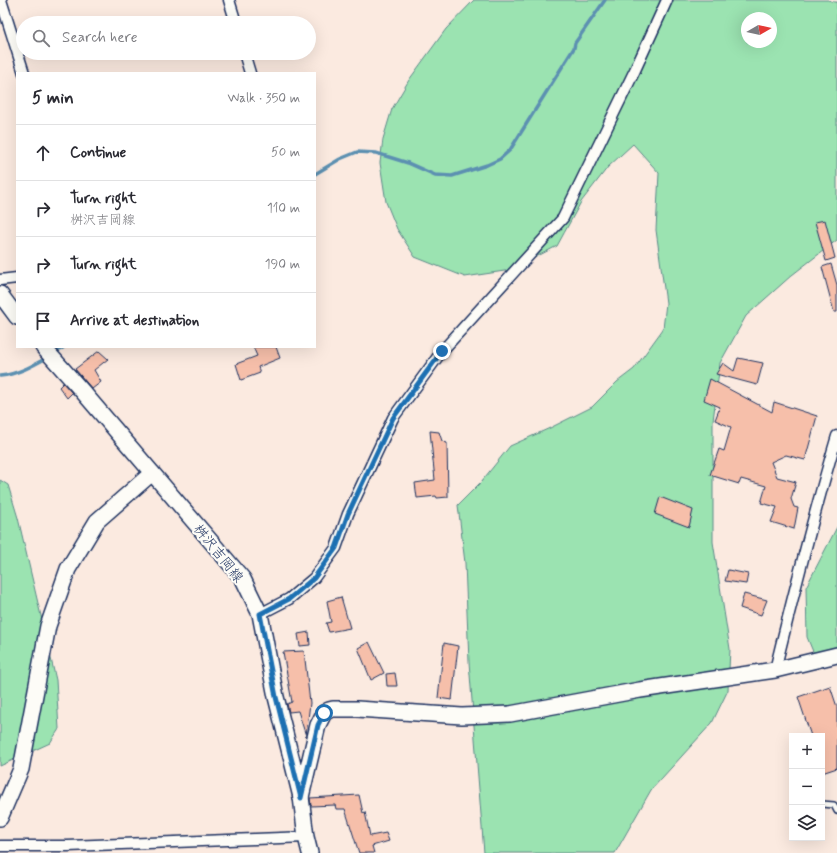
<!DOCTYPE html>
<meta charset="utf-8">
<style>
:root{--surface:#fff;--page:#f7f7f7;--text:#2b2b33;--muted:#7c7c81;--line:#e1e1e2}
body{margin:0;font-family:Mynerve,"Klee One",sans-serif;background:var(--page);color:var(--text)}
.controls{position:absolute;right:12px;bottom:12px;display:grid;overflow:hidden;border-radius:0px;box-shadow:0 4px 16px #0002}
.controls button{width:36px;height:36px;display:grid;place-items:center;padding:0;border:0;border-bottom:1px solid var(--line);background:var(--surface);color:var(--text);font:20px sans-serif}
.compass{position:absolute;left:741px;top:12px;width:36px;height:36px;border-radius:50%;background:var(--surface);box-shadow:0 4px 16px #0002;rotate:81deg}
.stop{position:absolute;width:12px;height:12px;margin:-9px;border:3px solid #1f6fb2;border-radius:50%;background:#fff}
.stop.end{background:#1f6fb2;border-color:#fff;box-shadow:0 1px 4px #0008}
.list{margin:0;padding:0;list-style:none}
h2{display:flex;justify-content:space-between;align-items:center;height:52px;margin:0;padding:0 16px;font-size:17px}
h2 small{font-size:13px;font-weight:400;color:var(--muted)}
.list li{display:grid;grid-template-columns:26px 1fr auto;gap:12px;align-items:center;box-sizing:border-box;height:56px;padding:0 16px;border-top:1px solid var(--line)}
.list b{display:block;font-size:15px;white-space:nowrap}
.list p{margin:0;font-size:13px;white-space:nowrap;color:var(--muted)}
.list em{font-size:13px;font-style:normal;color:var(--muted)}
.icon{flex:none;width:22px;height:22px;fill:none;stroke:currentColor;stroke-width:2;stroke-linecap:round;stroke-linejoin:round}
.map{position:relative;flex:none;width:837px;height:853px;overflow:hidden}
.search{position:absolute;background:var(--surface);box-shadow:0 4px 16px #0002;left:16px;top:16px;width:300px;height:44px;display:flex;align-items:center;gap:10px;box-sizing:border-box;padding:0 14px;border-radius:22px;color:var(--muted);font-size:15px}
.panel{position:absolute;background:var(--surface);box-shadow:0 4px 16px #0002;left:16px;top:72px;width:300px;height:276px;border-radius:0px}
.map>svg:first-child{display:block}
.green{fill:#9be3b1;stroke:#5b8988;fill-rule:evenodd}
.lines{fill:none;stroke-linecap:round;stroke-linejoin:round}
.stream{stroke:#5c90b1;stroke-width:3.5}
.building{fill:#f6bfaa;stroke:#1b2f5e}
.lane-casing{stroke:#1b2f5e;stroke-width:8}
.street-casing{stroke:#1b2f5e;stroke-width:13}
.secondary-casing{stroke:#1b2f5e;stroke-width:18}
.lane{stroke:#fdfcf7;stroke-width:5}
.street{stroke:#fdfcf7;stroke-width:10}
.secondary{stroke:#fdfcf7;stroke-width:15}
.route{stroke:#1f6fb2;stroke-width:5}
.labels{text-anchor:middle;stroke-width:4;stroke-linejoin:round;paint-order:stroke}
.street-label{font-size:14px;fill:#1b2f5e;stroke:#fdfcf7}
</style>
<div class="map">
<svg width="837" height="853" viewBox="0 0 837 853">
<rect width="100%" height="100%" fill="#fbeae0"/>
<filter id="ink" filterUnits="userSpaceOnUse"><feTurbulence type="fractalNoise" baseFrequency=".025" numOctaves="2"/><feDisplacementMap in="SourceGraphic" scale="8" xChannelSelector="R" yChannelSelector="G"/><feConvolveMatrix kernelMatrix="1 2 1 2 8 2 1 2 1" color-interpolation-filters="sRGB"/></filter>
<g filter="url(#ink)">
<g class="green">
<path d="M474,0H828L834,2H837V240L792,275L746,316L720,363L713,421V542L730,649L728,690L712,723L651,790L615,853H484L469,662L465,563L458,505L481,482L510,446L550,428L592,407L617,382L634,369L663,329L666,303L656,230L659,173L633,144L608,167L581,202L557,246L511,270L465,277L415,257L397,229L386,202L380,163L383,139L392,109L409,80L446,29ZM747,18H771V42H747Z"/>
<path d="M0,480L8,485L18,518L56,680L59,729L50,743L0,766Z"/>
<path d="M837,527V661L814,654L807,637L806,587Z"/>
</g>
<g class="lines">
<g class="stream">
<path d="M315,174L340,159L357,152L376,153L408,163L435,175L452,176L487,165L500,159L510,150L574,48L575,43L605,0"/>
<path d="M53,354L64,347"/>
<path d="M0,376C18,374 32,366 48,357"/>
</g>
</g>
<g class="building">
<path d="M825,220L835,258L826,261L815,222Z"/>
<path d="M831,264L837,285V312H834L822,267Z"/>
<path d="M253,347H276L280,358L258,367L260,373L241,380L236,364L257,356Z"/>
<path d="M99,351L108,359L94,370L101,382L92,389L75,369Z"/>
<path d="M738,358L763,363L757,385L716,374L723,363L734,371Z"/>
<path d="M710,379L772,412L774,402L817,416L805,460L786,455L771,462L777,477L796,482L791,499L794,507L798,508L794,529L771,522L777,507L761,503L766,486L741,479L739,484L710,475L719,449L724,451L731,427L715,420L720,407L704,400Z"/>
<path d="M63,383L72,393L67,398L59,387Z"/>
<path d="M430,431L439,432L442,441L447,443L448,497L437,498L436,496L417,498L415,483L435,480Z"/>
<path d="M660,497L693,510L689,527L655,514Z"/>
<path d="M728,570L748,574L746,584L725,581Z"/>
<path d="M744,594L767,600L761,615L740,608Z"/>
<path d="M341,597L350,628L329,632L326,623L331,622L327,601Z"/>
<path d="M309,632L310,645L300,646L298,634Z"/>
<path d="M369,642L384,673L371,680L358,648Z"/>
<path d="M444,643L458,646L452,700L438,698Z"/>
<path d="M304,651L310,703L306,736L298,711L289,712L287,704L292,702L283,652Z"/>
<path d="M395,673L397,686H387L386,674Z"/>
<path d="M830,686L837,707V768L822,773V736H811L798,697Z"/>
<path d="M359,795L363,813L365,812L370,836L386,833L389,841L372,846L374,853H359L345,809H336L335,805L311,806L310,798Z"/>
</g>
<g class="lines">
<defs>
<path id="lane" d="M822,804L834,805L837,811"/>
<g id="street">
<path d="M1,0L24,73"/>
<path d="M229,0L236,23"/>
<path d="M244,53L250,73"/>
<path d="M0,280L17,278"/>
<path d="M260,614L289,599L314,578L336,548L348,514L393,418L442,351L563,218L635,70L667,0"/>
<path d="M775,670C794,592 814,513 837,436"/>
<path d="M0,846H68L306,837"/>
</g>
<g id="secondary">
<path d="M0,294L17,317"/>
<path d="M43,347L83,392L243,579L260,614L276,697L301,797L306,837L310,853"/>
<path d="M301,797L318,725L324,713L329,710L333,709H357L462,716L510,714L640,690L775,670L837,655"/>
<path d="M0,818L21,769L48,626L68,569L97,521L152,473"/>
</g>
</defs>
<use href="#lane" class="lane-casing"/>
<use href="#street" class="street-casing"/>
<use href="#secondary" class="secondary-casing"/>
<use href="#lane" class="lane"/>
<use href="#street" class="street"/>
<use href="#secondary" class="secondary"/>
</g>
</g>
<g class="lines" filter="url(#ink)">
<path class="route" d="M324,713L318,725L301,798L276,697L260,614L289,599L314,578L336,548L348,514L393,418L442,351"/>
</g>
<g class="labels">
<g class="street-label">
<text transform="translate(219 553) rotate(51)" y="5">桝沢吉岡線</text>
</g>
</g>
</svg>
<div class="controls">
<button>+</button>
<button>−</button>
<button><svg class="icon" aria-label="layers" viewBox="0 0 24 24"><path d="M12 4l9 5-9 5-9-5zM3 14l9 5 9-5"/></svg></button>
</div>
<svg class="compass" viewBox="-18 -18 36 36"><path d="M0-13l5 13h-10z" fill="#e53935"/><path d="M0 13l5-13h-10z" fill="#7c7c81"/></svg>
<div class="stop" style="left:324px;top:713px"></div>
<div class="stop end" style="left:442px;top:351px"></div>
<div class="search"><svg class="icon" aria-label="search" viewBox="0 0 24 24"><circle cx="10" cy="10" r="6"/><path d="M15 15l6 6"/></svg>Search here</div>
<section class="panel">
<h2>5 min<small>Walk · 350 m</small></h2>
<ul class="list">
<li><svg class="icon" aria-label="ahead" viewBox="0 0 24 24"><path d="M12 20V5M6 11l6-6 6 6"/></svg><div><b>Continue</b></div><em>50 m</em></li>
<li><svg class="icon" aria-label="right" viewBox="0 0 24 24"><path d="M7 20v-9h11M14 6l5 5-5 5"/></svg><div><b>Turn right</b><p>桝沢吉岡線</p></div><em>110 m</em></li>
<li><svg class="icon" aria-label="right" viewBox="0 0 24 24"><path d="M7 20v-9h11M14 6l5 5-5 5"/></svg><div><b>Turn right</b></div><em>190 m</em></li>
<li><svg class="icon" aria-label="arrive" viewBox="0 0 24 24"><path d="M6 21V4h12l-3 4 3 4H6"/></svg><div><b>Arrive at destination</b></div></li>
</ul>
</section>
</div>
